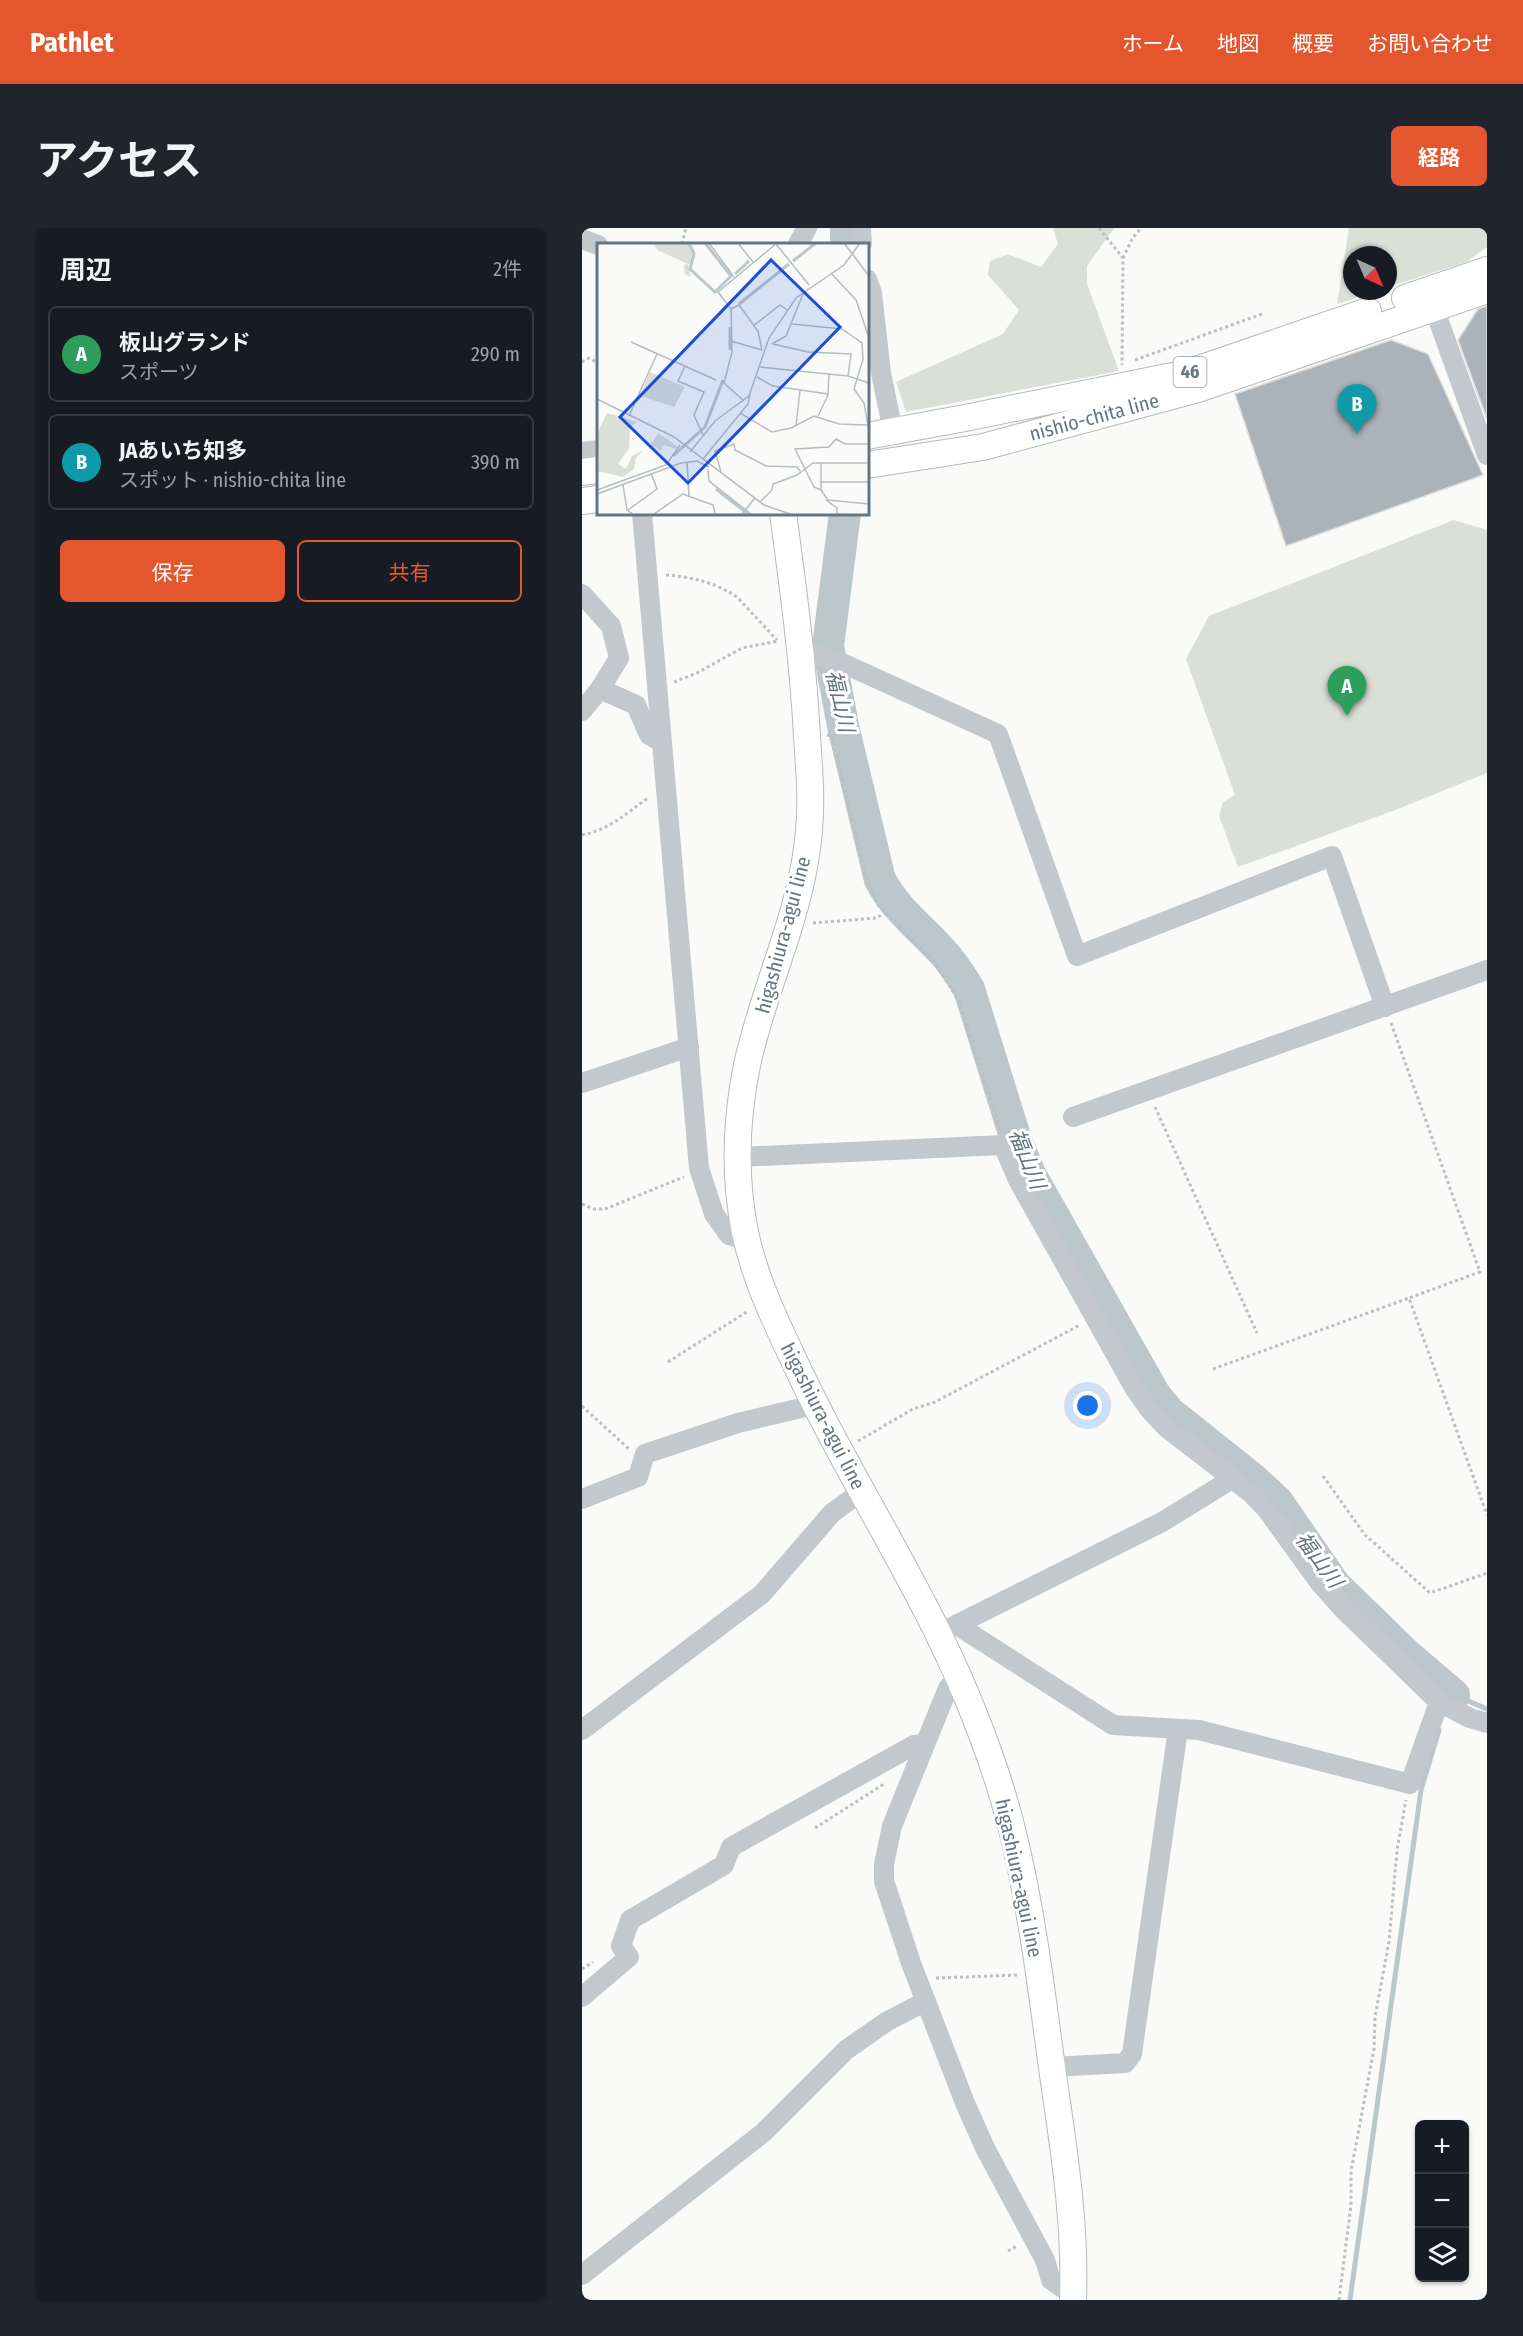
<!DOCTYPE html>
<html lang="ja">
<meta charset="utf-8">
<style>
:root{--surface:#171b24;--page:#20242c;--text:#f1f3f6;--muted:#9ea1a6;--line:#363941;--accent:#e4572e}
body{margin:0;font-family:"Fira Sans Condensed","Noto Sans JP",sans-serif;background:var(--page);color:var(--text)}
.controls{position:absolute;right:18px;bottom:18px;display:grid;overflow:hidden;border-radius:9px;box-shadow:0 2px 4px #0004}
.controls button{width:54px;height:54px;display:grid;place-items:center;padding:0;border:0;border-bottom:2px solid var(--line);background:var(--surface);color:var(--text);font:30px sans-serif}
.compass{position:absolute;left:761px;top:18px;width:54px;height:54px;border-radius:50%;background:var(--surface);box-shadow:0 2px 4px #0004;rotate:136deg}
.you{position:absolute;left:506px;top:1178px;width:21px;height:21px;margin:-15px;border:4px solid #fff;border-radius:50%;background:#1a73e8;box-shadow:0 0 0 9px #1a73e833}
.badge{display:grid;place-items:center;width:39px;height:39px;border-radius:50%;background:var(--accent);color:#fff;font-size:20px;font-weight:700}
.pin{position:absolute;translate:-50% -50px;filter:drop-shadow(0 2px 3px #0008)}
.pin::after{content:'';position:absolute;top:32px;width:21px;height:18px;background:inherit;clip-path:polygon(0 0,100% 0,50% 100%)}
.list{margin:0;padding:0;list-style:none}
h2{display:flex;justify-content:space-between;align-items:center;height:78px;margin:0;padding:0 24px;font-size:26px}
h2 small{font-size:20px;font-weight:400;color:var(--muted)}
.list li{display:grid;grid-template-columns:39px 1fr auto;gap:18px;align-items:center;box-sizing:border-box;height:96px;margin:0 12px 12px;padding:0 12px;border:2px solid var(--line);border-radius:9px}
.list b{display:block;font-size:22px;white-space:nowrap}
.list p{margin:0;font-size:20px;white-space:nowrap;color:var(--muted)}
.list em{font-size:20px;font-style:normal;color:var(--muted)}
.actions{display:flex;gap:12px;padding:18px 24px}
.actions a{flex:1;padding:14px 0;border:2px solid var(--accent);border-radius:9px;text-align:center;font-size:21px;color:var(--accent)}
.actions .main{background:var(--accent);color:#fff}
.icon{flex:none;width:33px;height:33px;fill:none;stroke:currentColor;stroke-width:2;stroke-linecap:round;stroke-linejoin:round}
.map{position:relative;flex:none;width:905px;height:2072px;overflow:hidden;border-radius:9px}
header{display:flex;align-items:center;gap:36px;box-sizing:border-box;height:84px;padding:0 30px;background:var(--accent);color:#fff}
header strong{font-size:28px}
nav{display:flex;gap:33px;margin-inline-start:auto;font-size:21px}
.intro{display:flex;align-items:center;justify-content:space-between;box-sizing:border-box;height:144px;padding:0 36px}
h1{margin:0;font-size:42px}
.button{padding:15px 27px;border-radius:9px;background:var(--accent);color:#fff;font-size:21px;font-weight:700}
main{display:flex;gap:36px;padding:0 36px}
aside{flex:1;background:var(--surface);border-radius:9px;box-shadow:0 2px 4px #0004}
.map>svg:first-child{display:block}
.green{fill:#dadfd7}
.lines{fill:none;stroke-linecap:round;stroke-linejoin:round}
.stream{stroke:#bbc7cb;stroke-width:5}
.river{stroke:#bbc7cb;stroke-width:32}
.building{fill:#aab3b9;stroke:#dcdcda;stroke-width:1.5}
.major-casing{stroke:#b5babe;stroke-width:28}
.path{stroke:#bbbfc2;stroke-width:3;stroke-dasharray:3 3;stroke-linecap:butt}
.minor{stroke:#c3c8cc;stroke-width:20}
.major{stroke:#fff;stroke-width:26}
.labels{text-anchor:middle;stroke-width:6;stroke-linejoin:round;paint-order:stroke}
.shield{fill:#fff;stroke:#939fa8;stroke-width:1.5}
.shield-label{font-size:18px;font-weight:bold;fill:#657683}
.street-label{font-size:20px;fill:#657683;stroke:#fff}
.water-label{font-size:21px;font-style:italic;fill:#60757c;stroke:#fff}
.inset-river{fill:none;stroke:#bbc7cb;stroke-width:3}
.inset-road{fill:none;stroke:#b5bdc2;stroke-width:1.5}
.view{fill:#1d4ed8;fill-opacity:0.15;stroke:#1d4ed8;stroke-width:3}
.inset-edge{fill:none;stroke:#657683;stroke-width:3}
</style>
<header>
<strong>Pathlet</strong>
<nav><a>ホーム</a><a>地図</a><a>概要</a><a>お問い合わせ</a></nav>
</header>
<div class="intro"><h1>アクセス</h1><a class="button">経路</a></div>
<main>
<aside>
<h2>周辺<small>2件</small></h2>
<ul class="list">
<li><span class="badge" style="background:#2e9e5b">A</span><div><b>板山グランド</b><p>スポーツ</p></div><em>290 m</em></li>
<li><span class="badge" style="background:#0f9aa8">B</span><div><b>JAあいち知多</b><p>スポット · nishio-chita line</p></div><em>390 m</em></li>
</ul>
<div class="actions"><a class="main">保存</a><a>共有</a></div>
</aside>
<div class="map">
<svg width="905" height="2072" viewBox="0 0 905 2072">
<rect width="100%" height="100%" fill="#fafaf8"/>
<g class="green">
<path d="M471,0H532L505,38V56L537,143L324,184L314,154L421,106L437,82L406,47L408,33L426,26L459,39L476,16Z"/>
<path d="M767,0H905V19L884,34L806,59V27H770V63H795L755,76Z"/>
<path d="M872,292L905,302V545L816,581L656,639L637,588L641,574L653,567L604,431L627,388Z"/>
</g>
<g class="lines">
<g class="stream">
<path d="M868,1474L872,1467L905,1481"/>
<path d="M768,2072L839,1562L857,1502"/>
</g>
<g class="river">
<path d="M264,0V16"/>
<path d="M263,285L246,418L261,498L298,652C314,681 334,696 356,719C369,732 378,746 387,761L434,912L448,946L573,1167L587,1184L671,1251L695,1273L753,1357L825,1427L872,1467"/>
</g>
</g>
<g class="building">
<path d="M905,78V191L876,112L896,81Z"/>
<path d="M809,112L846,126L901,247L704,318L653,166Z"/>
</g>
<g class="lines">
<defs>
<g id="major">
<path d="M823,70L905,42"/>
<path d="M285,208L383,190L605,145L786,83"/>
<path d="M285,237L401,219L616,161L905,62"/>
<path d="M0,244L16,242"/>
<path d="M0,273L16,271"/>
<path d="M201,285C211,359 221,433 225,508C227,539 230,571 227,602C221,683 182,758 165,837C154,891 152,949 163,1004C172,1047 190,1086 209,1126C252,1220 307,1307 353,1399C386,1465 418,1546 434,1618C451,1691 460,1766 470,1840C481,1917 494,1993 491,2072"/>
</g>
</defs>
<use href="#major" class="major-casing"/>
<g class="path">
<path d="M517,0L541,30L540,137"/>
<path d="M100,16L104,0"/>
<path d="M541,30L550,11L559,0"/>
<path d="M553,132L680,86"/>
<path d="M0,134L7,130L16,135"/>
<path d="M84,347C109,349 133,354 155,369L195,412"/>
<path d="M92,454L115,445L160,420L196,413"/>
<path d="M245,507L250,508L283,645L295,676L352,734L376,771L418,900"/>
<path d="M0,607C27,602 45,585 67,569"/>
<path d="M231,695L295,690L303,684"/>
<path d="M809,795L898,1044L827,1070L905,1287"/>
<path d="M573,879L675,1105"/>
<path d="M0,976L12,981H23L102,949"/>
<path d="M86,1134L166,1083"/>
<path d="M631,1141L827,1070"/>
<path d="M0,1178L47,1221"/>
<path d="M276,1213L331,1181L353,1174L498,1097"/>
<path d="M741,1248L783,1307L848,1365L905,1345"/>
<path d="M233,1600L302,1556"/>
<path d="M0,1741L11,1734"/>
<path d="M354,1750L437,1747"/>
<path d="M426,2023L435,2018"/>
<path d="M757,2072L769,1977V1943L792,1821L793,1789L807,1714L815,1622L824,1572"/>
</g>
<g class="minor">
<path d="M279,0L280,16"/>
<path d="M0,11L16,17"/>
<path d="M216,16L225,0"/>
<path d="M285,51L290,65L299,145L311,203"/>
<path d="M848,69L905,227"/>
<path d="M0,224L16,222"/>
<path d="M60,285L117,940L132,986L147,1007L165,1012"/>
<path d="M0,366L29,398L37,430L18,461L0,483"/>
<path d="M219,424L256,433L416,506L495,728L750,628L803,779"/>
<path d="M18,461L54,477L67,507L78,513"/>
<path d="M0,855L107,819"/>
<path d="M491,889L905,742"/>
<path d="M156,929L421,917L436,952L553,1161L567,1181L585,1200L669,1265L685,1282L737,1354L762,1382L857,1474L888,1490L905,1495"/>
<path d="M0,1271L56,1249L63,1226L156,1195L232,1177"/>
<path d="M375,1397L531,1497L617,1502L828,1556L857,1474"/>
<path d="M366,1401L580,1294L650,1251"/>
<path d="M375,1451L366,1460L310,1598L302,1636V1653L329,1735L383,1875L403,1920L463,2032L469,2052L491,2067"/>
<path d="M0,1502L180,1366L250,1285L280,1263"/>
<path d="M0,1769L47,1729L39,1718L48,1692L142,1637L149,1619L332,1517L343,1516"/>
<path d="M470,1839L543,1835L550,1826L596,1501"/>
<path d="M0,2047L182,1904L264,1822L304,1794L344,1773"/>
</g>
<use href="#major" class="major"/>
</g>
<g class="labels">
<rect class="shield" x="591.5" y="129" width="33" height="30" rx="4.5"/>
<g class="shield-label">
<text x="608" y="150">46</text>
</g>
<g class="street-label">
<text transform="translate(512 189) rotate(-15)" y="7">nishio-chita line</text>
<text transform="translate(201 707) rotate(-75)" y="7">higashiura-agui line</text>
<text transform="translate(241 1188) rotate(63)" y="7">higashiura-agui line</text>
<text transform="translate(437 1650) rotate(78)" y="7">higashiura-agui line</text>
</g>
<g class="water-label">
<text transform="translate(258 473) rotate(77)" y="7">福山川</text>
<text transform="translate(445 931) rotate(68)" y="7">福山川</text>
<text transform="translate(737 1332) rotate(54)" y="7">福山川</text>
</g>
</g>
<g transform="translate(15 15)">
<rect width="272" height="272" fill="#fafaf8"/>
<path d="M57,0H93L98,14L91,22L94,34L88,31L87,22L91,21L60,7ZM53,129L88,144L77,164L47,154L44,150ZM10,170L40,179L33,185L32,205L21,221L29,226L35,213L47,207L39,215L37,226L26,234L0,228V191ZM61,190L80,203L79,206L67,202L63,208L59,204L51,206Z" fill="#dadfd7"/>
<path class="inset-river" d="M92,0L97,11L93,26L119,50M108,0L134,33L118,49M196,18L219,0M138,31L152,18M142,61L192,21M133,84V107M76,213L108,184L126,137M119,246L151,271"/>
<path class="inset-road" d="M112,0L137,34M141,0L156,19M247,0L272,33M179,1L212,42M234,30L259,57L272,95M134,66L142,62L161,88L165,107M195,81L245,86L265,100L266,116L257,146L267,160L272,188M156,83L183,62L190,67M134,98L165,107M34,99L119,137M175,101L189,93L206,51M176,101L211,109L254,111L251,133M88,123L81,138L107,149L97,172L106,192M163,124L251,133L272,140M160,134L176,143L231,151M0,156L77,194L167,262L193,271M147,158L127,140L135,109L134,66L121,49L180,0M143,170L175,189L194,185L217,173L242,181L271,182M32,173L60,111M221,173L231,152L232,130M199,182L203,148M93,209L118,178L152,153L172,95L199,55L247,22L263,0M106,216L151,161L153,152M90,219L92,253M224,220V247L231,257L272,261M111,226L112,238L154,271M124,229L118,208L137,201L138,207L169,223L200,224L203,228M224,239H272M26,242L30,267L36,271M0,247L69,222L83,202M224,247L217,244L198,206L232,204L239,196L248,201H272M0,251L84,220L100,218L112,224M229,257L240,265V271M163,259L175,247L176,241L200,232L216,220H272M31,267L60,246L54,230M57,271L86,251L116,262L118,271M145,271L158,255"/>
<path class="view" d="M174,17L243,84L91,240L23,174Z"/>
<rect width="272" height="272" class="inset-edge"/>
</g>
</svg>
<div class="controls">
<button>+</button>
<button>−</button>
<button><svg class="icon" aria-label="layers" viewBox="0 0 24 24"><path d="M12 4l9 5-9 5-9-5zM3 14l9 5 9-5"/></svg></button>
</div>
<svg class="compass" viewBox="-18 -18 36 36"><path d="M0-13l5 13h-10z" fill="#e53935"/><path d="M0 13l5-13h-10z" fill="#9ea1a6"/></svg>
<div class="you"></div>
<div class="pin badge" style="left:765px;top:488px;background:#2e9e5b">A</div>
<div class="pin badge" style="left:775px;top:206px;background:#0f9aa8">B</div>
</div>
</main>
